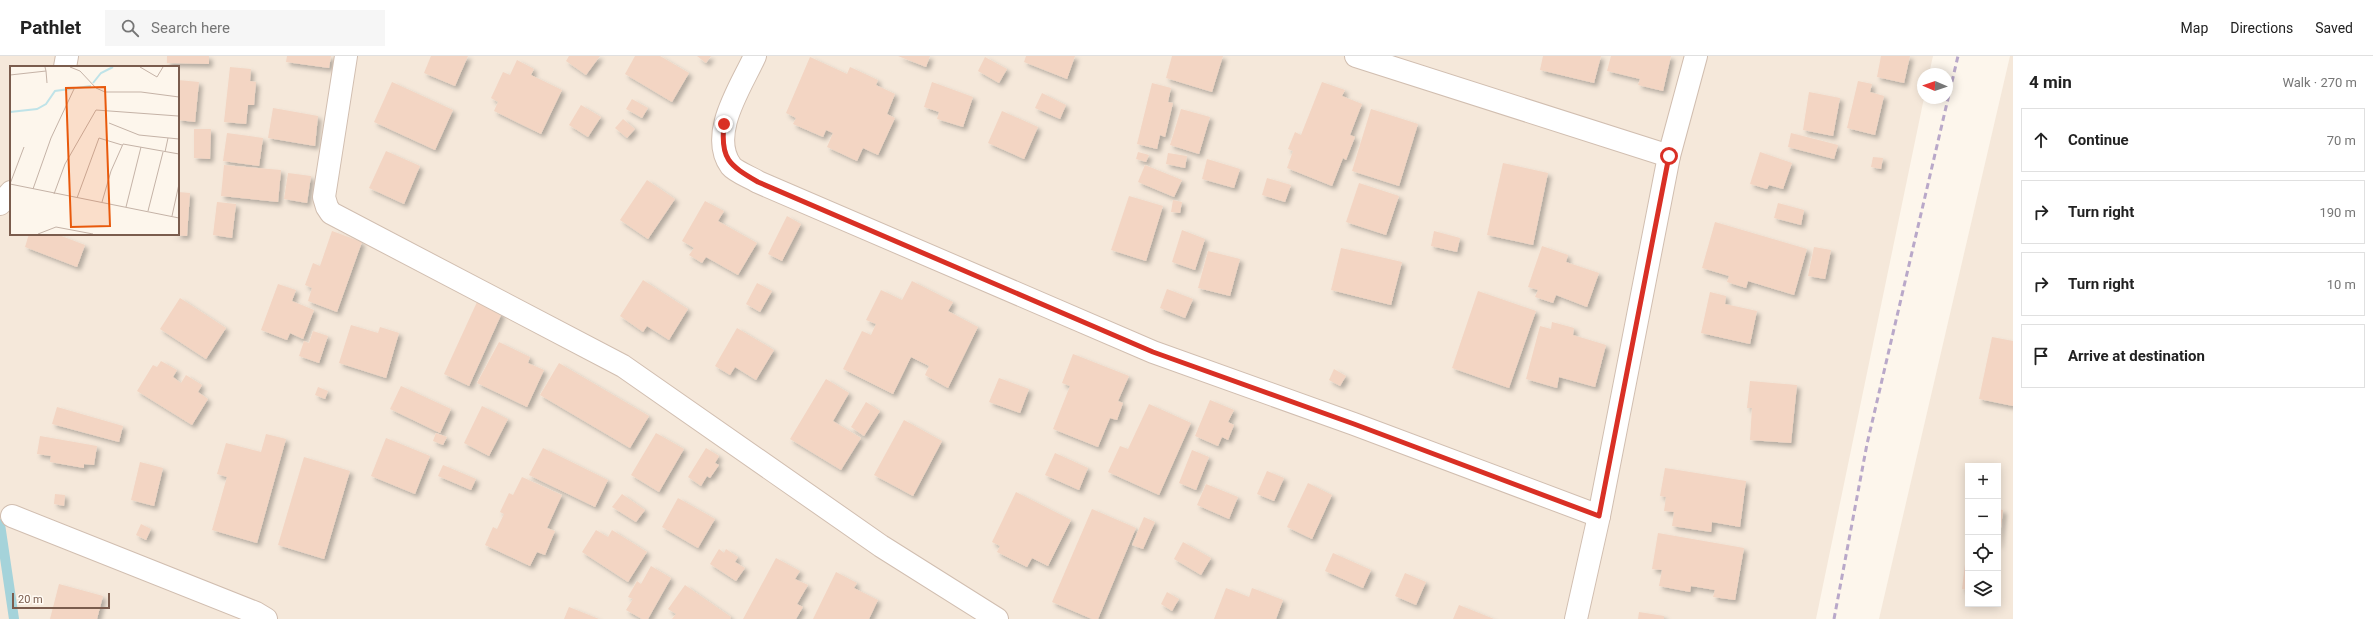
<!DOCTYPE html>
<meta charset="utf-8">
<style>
:root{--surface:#fff;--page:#f6f6f6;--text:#222;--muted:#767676;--line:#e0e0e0}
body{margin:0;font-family:Roboto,sans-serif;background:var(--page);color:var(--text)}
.controls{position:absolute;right:12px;bottom:12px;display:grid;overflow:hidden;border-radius:0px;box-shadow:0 2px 10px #0003}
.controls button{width:36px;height:36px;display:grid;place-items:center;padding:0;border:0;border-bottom:1px solid var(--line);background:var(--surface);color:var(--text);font:20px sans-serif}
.compass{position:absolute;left:1917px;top:12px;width:36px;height:36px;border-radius:50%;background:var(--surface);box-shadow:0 2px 10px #0003;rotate:272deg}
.scale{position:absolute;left:12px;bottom:10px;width:98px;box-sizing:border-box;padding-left:4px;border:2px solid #7a5c4d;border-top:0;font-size:11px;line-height:14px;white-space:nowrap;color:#7a5c4d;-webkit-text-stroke:3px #fffaf3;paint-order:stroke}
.stop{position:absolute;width:12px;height:12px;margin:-9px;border:3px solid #d93025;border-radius:50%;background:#fff}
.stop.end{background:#d93025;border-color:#fff;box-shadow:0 1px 4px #0008}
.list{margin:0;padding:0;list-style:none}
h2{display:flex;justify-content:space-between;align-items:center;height:52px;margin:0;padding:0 16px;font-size:17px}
h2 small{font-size:13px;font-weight:400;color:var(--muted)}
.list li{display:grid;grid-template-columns:26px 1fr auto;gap:12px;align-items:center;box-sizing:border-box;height:64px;margin:0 8px 8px;padding:0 8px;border:1px solid var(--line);border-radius:0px}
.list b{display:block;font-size:15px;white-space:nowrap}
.list em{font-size:13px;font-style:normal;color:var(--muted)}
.icon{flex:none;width:22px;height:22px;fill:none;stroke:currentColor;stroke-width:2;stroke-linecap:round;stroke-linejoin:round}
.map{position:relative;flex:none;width:2013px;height:563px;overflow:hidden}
header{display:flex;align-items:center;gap:24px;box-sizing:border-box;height:56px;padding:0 20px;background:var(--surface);border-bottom:1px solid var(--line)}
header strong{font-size:19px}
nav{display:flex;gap:22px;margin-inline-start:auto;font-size:14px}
.search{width:280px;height:36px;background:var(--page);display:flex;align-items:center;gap:10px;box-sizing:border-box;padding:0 14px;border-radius:0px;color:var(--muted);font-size:15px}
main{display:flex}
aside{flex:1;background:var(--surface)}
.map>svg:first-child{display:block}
.residential{fill:#f5e8da;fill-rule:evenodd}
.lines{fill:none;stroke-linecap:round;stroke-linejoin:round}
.stream{stroke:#a5d3da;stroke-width:10}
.building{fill:#f3d5c3;filter:url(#shadow)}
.street-casing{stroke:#d1beb0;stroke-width:24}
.street{stroke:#fff;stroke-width:22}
.rail{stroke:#b9a8c9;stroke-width:3;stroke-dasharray:6 4;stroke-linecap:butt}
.route{stroke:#d93025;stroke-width:5}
.inset-river{fill:none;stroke:#bfe3e8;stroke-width:2}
.inset-road{fill:none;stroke:#c5b3a7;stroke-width:1}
.view{fill:#e8590c;fill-opacity:0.15;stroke:#e8590c;stroke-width:2}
.inset-edge{fill:none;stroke:#7a5c4d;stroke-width:2}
</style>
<header>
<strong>Pathlet</strong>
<div class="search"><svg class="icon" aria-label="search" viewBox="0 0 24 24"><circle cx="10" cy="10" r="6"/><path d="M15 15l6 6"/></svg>Search here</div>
<nav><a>Map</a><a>Directions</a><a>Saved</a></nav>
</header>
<main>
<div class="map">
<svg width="2013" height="563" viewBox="0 0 2013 563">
<defs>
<filter id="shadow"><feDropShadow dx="3.5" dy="3.5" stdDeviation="2" flood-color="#0004"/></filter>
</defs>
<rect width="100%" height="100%" fill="#fdf6ec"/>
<g class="residential">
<path d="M0,0H1933L1929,18H1923L1924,42L1816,563H0ZM11,11H178V178H11Z"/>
<path d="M2010,0H2013V563H1879ZM1968,410H1998V548H1968Z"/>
</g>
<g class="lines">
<path class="stream" d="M0,468L14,563"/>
</g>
<g class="building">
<path d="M167,0H209V8L167,7Z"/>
<path d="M287,0H331L329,12L286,6Z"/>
<path d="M431,0H468L455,30L424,17Z"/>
<path d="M569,0H600L586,19L566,5Z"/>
<path d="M635,0H660L689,17L672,46L625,18Z"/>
<path d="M697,0H711L706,7Z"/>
<path d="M898,0H930L926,11Z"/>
<path d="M1026,0H1075L1067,23L1024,6Z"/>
<path d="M1172,0H1223L1212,36L1166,22Z"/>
<path d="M1543,0H1601L1594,27L1540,14Z"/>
<path d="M1611,0H1671L1663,35L1638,29L1640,23L1607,15Z"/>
<path d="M1881,0H1910L1904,27L1877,21Z"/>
<path d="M810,1L847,18L850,11L878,24L876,29L895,38L887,58L895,62L878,99L863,92L857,105L827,91L833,77L826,74L823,81L793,68L796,62L786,57Z"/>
<path d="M985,1L1007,13L999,27L978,15Z"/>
<path d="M517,4L534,13L531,19L562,34L541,78L494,55L498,46L491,42L503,16L510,19Z"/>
<path d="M230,11L251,13L250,25L256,26L254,49H248L246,68L224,66Z"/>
<path d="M178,24L199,26L195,66L178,64Z"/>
<path d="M1858,25L1872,28L1870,36L1884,40L1875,79L1847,72Z"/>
<path d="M392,26L453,54L435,94L374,66Z"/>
<path d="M932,26L973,41L963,71L937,63L939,56L924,51Z"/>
<path d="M1322,26L1345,34L1342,40L1362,48L1350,79L1355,81L1346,104L1343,102L1332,130L1287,112L1293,95L1288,93L1295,76L1301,79Z"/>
<path d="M1152,27L1171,32L1168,46L1173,47L1165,81L1160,79L1157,93L1137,88Z"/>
<path d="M1809,36L1840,42L1833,80L1803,74Z"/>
<path d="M1042,37L1066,49L1060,63L1035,52Z"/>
<path d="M632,43L648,52L642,62L626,53Z"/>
<path d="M581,49L601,61L588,81L569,69Z"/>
<path d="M273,52L318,60L315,90L268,82Z"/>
<path d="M1181,53L1210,61L1199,98L1170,89Z"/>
<path d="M1371,53L1418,68L1399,130L1352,115Z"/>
<path d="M1002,55L1038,71L1024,103L988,87Z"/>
<path d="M623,63L635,73L627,82L615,72Z"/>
<path d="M194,73H211L210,103L194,102Z"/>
<path d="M227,77L263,82L259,110L223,105Z"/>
<path d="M1791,77L1838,89L1834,103L1788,91Z"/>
<path d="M386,95L420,110L404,148L369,132Z"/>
<path d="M1138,96L1149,99L1146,106L1136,103Z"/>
<path d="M1760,96L1792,107L1783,133L1769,129L1767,133L1750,128Z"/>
<path d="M1168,97L1187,100L1185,112L1166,108Z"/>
<path d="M1873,101L1883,102L1881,113L1871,111Z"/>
<path d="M1207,103L1240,113L1234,132L1202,123Z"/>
<path d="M1503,107L1548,117L1533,189L1487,179Z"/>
<path d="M224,109L281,114L278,146L221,140Z"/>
<path d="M1145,109L1182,124L1174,141L1138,126Z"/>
<path d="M288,117L311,120L307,147L284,143Z"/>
<path d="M1267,122L1291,129L1285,146L1262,139Z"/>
<path d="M647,124L675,143L648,183L620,164Z"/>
<path d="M1359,127L1399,140L1386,179L1346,166Z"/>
<path d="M178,136L190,137L187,180L169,179L178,178Z"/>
<path d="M1129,140L1163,150L1146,205L1111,194Z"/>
<path d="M1173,144L1182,146L1180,157L1171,156Z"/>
<path d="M705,145L724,155L718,165L757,187L738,219L706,201L702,207L689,199L694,192L682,185Z"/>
<path d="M217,146L236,148L232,182L213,179Z"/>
<path d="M1778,147L1804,154L1801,169L1774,162Z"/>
<path d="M787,160L801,168L782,205L768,198Z"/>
<path d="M1715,166L1807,193L1794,239L1748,225L1746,232L1727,226L1729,220L1702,212Z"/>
<path d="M1182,174L1205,183L1195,214L1172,206Z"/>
<path d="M332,175L362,186L337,256L308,245L312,232L305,229L313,207L320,210Z"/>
<path d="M1434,175L1460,182L1457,196L1431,190Z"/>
<path d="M29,178H56L85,189L77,211L25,191Z"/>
<path d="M1542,190L1568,199L1566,206L1599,217L1587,251L1556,239L1553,247L1535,241L1538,234L1528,231Z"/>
<path d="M1814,191L1831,194L1825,223L1808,220Z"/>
<path d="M1341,192L1402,206L1391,249L1331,234Z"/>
<path d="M1208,195L1240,203L1230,240L1198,232Z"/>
<path d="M643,224L688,253L669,284L647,270L643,276L620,260Z"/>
<path d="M912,225L953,246L948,255L978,271L948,332L925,319L929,310L911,301L893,338L843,313L862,275L871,279L876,268L866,264L881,234L902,244Z"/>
<path d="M757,227L772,235L760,256L746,248Z"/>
<path d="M278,228L296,234L292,245L314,254L303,283L290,277L287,284L261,274Z"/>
<path d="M1167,233L1193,243L1185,262L1160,252Z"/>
<path d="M1478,235L1536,255L1509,332L1452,312Z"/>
<path d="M1710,236L1726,240L1725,248L1757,255L1750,288L1701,277Z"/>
<path d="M180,242L226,272L206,303L160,273Z"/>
<path d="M477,246L502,257L469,330L444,318Z"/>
<path d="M1552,266L1574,272L1573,279L1606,289L1595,331L1559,321L1557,332L1526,323L1540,270L1551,273Z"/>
<path d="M351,269L378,277L380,271L399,277L386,322L339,307Z"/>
<path d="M737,272L774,294L756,324L735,311L730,319L715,310Z"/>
<path d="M313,275L328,280L319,307L299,300L304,285L309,287Z"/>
<path d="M1992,281L2013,285V350L1979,343Z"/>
<path d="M499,286L530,301L528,307L544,314L527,351L477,327Z"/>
<path d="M1073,298L1129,320L1118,345L1123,347L1117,364L1110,362L1098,391L1053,373L1070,330L1062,327Z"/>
<path d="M161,305L177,314L173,321L181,327L186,319L202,329L198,336L208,343L192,369L137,335L153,309L157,311Z"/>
<path d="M559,307L649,360L630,392L540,339Z"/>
<path d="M1334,313L1346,320L1340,330L1329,324Z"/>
<path d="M999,322L1029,333L1020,357L989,346Z"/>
<path d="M826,323L849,337L833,365L861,382L841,414L790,383Z"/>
<path d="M1750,325L1797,329L1791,387L1750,384L1752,352H1747Z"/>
<path d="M401,330L451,353L440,377L390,353Z"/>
<path d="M318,331L328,335L325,343L315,339Z"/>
<path d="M1210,344L1234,354L1228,366L1234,369L1228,384L1222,381L1218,390L1195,380Z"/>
<path d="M866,346L880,355L864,380L851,371Z"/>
<path d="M1149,348L1191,367L1159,439L1108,416L1120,390L1128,393Z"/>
<path d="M482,350L508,363L489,400L464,387Z"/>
<path d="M57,351L123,370L119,386L52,368Z"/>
<path d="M904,364L942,385L913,440L874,419Z"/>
<path d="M436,377L447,381L443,389L433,385Z"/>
<path d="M656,377L684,393L659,436L631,419Z"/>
<path d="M266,378L286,383L257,487L212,474L227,421L217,418L226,387L261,396Z"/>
<path d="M40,380L97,390L94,409L84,408V412L50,406L51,400L37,398Z"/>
<path d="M386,382L430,400L415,438L371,420Z"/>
<path d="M543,392L608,424L595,451L529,419Z"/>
<path d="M706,392L719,400L715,407L719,409L710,422L707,420L701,430L688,421Z"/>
<path d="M1192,394L1209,401L1196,434L1179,427Z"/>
<path d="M1055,397L1088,412L1079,434L1045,419Z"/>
<path d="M304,401L350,415L324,503L278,489Z"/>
<path d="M140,406L163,412L154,450L131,444Z"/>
<path d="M443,409L476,423L471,434L438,420Z"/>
<path d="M1665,412L1746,425L1740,471L1712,466L1711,476L1672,470L1674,456L1664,455L1666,441L1660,440Z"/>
<path d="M1267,415L1284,422L1274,445L1257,438Z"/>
<path d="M522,421L562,439L547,472L555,475L545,499L537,496L530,510L485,489L493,471L497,473L504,458L500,456L509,437L513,439Z"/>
<path d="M1308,427L1332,439L1312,483L1287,471Z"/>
<path d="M1206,428L1238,441L1229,463L1197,449Z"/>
<path d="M1016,436L1071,464L1048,510L1032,502L1027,511L997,496L1000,490L992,486Z"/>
<path d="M55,438L65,439L64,450L54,448Z"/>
<path d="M622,438L645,454L636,466L612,451Z"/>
<path d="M678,442L715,463L698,492L662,471Z"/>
<path d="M1092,453L1136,472L1098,563H1092L1052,546Z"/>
<path d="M1998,453L2003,454L1999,489H1998Z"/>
<path d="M1144,461L1155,466L1143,493L1132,489Z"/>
<path d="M141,468L151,473L146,484L136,479Z"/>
<path d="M596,474L608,481L612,474L647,496L628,526L582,496Z"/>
<path d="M1658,477L1744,492L1735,544L1713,541L1715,534L1691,530L1690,536L1659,530L1662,514L1652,513Z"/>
<path d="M1183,486L1211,502L1201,519L1174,503Z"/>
<path d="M1967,491H1968V534L1962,533Z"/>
<path d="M719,493L724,497L726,493L738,501L735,506L745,512L736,525L710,508Z"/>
<path d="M1333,497L1371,514L1363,532L1325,515Z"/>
<path d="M776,502L800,515L795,523L808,529L797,548L803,551L796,563H743Z"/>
<path d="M651,510L671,522L648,563H642L626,554L633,543L628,541L637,525L641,528Z"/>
<path d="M836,516L857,527L854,532L878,544L869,563H813Z"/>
<path d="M1405,517L1426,526L1416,549L1395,540Z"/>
<path d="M59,528L103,540L97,563H50Z"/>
<path d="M685,529L731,561L730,563H672L676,558L668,553Z"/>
<path d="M1226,532L1249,541L1252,532L1283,544L1276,563H1214Z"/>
<path d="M1167,536L1179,543L1172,555L1161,548Z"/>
<path d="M1459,549L1494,563H1453Z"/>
<path d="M569,551L599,563H564Z"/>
<path d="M1639,556L1664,560V563H1638Z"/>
</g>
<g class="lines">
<defs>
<g id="street">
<path d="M346,0L324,141L327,151L331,157L623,310L881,490L997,563"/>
<path d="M755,0C741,31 708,78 731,110C736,116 750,121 758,126L1153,296L1354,368L1599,460"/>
<path d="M1356,0L1669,100"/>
<path d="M65,11L67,0"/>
<path d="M0,148L11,136"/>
<path d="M12,460L256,557L266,563"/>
<path d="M1576,563L1599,460L1669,100L1696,0"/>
</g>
</defs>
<use href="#street" class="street-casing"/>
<use href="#street" class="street"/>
<path class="rail" d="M1834,563L1867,388L1958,0"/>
</g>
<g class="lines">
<path class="route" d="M724,68C720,103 729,109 758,126L1153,296L1354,368L1599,460L1669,100"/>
</g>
<g transform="translate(10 10)">
<rect width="169" height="169" fill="#fdf6ec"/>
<path class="inset-river" d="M83,17L91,7L103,1M0,46L27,43L36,38L45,25L81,20"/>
<path class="inset-road" d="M60,1L70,5L86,22L95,26H131L169,31M130,1L147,11L153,1M36,5L37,17M0,9L36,5L35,1M169,44V60M99,57L129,69L169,73M155,86L158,72M0,118L169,152M0,118L14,81M23,123L41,72L64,23M44,128L55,98L86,44L168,50M67,132L89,72L112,79M92,136L101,105L113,78L169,88M116,141L131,81M138,145L153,86M162,150L169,118M28,168L46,161L83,168"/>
<path class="view" d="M95,21L100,160L61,161L56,22Z"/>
<rect width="169" height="169" class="inset-edge"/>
</g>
</svg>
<div class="controls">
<button>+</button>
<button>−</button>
<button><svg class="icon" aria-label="locate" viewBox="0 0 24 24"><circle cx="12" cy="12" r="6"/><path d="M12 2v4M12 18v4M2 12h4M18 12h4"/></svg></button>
<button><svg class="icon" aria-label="layers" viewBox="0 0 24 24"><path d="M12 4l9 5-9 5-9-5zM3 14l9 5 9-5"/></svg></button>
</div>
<svg class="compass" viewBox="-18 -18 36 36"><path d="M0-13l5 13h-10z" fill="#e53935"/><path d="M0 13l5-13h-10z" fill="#767676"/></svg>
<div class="scale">20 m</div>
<div class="stop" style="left:1669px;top:100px"></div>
<div class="stop end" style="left:724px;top:68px"></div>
</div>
<aside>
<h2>4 min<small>Walk · 270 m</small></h2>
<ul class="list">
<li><svg class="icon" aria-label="ahead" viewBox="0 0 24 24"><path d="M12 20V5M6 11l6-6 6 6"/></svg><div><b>Continue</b></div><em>70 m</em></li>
<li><svg class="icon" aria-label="right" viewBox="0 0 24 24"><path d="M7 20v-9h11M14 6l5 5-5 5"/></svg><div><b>Turn right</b></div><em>190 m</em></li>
<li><svg class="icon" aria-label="right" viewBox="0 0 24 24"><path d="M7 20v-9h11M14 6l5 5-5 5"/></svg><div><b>Turn right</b></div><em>10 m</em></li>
<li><svg class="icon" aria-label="arrive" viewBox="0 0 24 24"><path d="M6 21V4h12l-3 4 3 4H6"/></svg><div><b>Arrive at destination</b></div></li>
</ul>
</aside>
</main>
